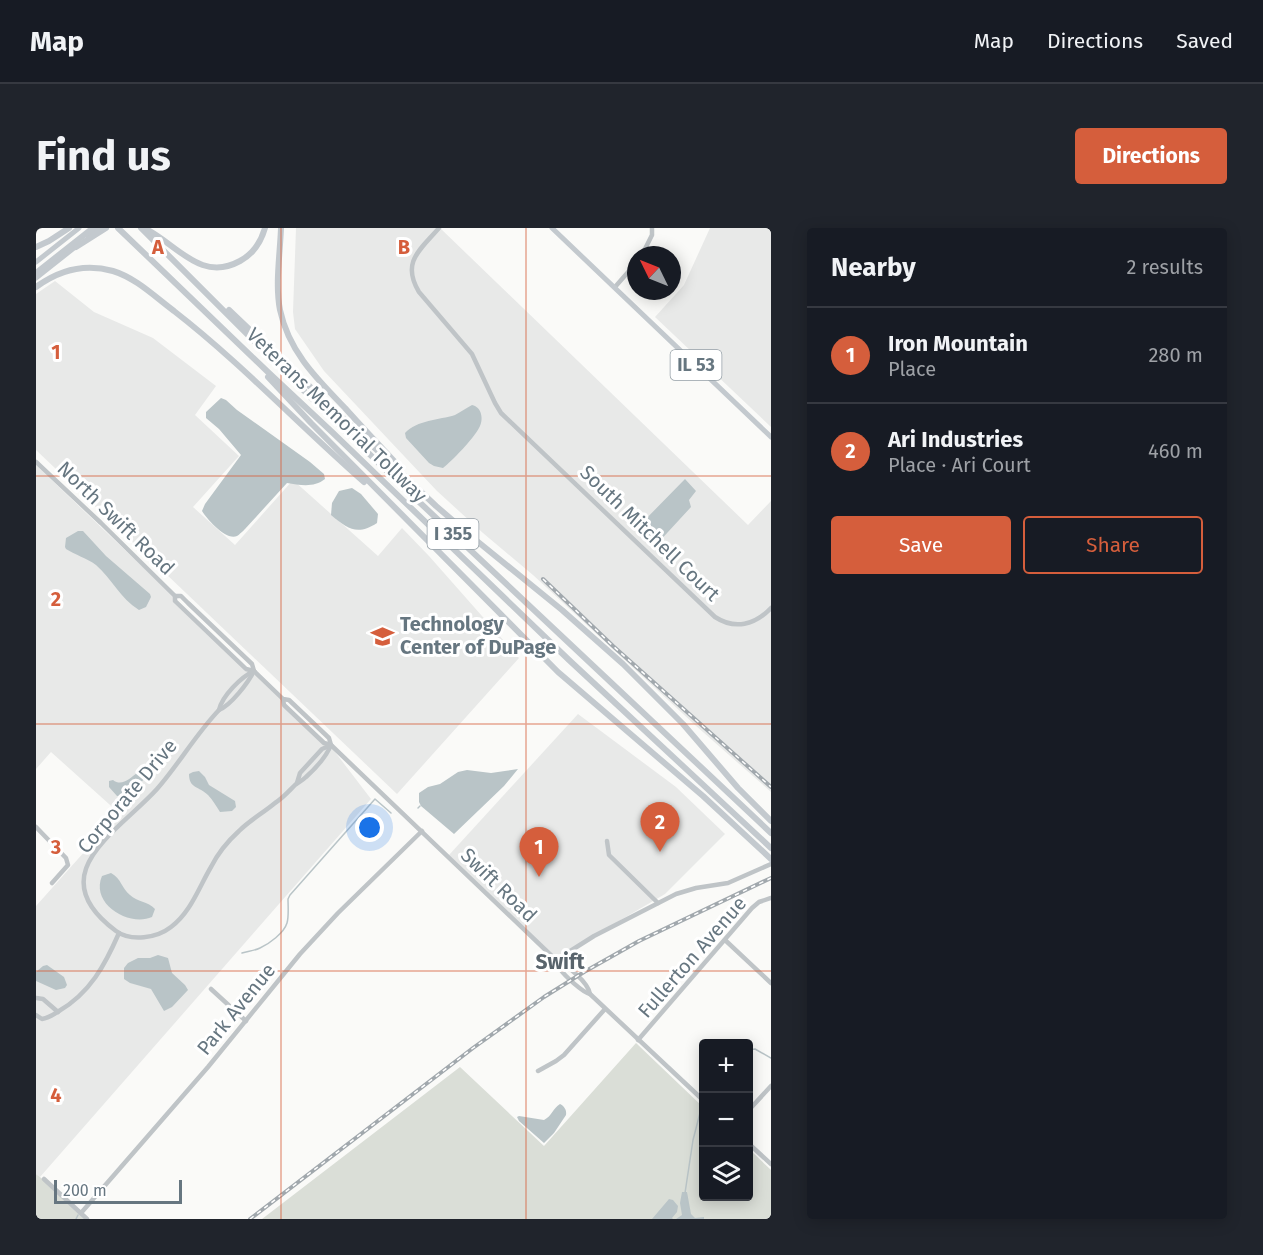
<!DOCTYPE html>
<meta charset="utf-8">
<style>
:root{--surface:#171b24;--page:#20242c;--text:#f1f3f6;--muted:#9ea1a6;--line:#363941;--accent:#d55e3c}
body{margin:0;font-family:"Fira Sans",sans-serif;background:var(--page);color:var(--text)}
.controls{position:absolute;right:18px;bottom:18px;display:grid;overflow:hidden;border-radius:6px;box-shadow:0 3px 15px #0003}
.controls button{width:54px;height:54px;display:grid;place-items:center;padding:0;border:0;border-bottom:2px solid var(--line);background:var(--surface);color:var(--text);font:30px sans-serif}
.compass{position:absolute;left:591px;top:18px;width:54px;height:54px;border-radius:50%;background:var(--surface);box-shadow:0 3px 15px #0003;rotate:313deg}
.scale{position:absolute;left:18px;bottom:15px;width:128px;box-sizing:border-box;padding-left:6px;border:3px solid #667680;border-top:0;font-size:16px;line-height:21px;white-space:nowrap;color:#667680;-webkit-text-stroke:4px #fff;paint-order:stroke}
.you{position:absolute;left:334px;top:600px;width:21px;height:21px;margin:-15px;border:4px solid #fff;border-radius:50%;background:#1a73e8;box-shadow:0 0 0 9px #1a73e833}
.badge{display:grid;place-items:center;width:39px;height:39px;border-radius:50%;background:var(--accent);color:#fff;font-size:20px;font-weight:700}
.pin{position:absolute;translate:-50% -50px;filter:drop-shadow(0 2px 3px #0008)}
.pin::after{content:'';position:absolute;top:32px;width:21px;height:18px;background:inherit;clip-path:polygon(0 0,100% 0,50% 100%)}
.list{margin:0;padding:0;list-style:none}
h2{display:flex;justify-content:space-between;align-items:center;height:78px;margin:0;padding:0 24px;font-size:26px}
h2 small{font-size:20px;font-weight:400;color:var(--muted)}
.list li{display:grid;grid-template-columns:39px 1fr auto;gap:18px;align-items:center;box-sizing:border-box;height:96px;padding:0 24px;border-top:2px solid var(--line)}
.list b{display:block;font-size:22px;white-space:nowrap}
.list p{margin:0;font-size:20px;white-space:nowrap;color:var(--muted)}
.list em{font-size:20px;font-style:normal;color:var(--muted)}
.actions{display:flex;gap:12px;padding:18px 24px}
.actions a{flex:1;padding:14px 0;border:2px solid var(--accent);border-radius:6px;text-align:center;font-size:21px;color:var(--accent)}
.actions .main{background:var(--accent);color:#fff}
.icon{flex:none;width:33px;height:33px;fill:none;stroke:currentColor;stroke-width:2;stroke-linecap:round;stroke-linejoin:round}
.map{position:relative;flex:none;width:735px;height:991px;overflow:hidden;border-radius:6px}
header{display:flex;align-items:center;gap:36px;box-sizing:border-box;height:84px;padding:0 30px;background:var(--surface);border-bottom:2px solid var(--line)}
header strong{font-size:28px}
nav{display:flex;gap:33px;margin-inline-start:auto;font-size:21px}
.intro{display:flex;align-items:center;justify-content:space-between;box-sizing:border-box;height:144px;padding:0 36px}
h1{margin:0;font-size:42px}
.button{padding:15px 27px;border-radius:6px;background:var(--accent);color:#fff;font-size:21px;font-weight:700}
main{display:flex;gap:36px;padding:0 36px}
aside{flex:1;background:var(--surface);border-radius:6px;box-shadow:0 3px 15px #0003}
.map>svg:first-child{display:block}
.built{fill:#e8e9e8}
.green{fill:#daded7}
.water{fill:#b9c4c7}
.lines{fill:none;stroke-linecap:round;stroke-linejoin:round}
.stream{stroke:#b9c4c7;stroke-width:1.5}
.minor{stroke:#bfc4c7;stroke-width:4.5}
.major{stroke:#c3c9ce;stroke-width:5}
.highway{stroke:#c3c9ce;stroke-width:6}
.rail-casing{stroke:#a1a8ad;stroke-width:4}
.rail{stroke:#fff;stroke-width:1.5;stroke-dasharray:4.5;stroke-linecap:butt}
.grid{fill:none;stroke:#d55e3c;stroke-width:1.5;stroke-opacity:0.55}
.labels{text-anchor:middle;stroke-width:6;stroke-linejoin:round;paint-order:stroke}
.shield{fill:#fff;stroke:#949fa6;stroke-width:1.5}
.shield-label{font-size:18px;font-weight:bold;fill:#667680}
.street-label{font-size:20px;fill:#667680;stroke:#fff}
.poi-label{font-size:20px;font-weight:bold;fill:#667680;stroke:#fff;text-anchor:start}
.neighbourhood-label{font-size:21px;font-weight:bold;fill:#59646c;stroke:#fff}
.grid-label{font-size:20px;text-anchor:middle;font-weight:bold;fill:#d55e3c;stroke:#fff;stroke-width:6;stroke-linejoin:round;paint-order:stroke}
</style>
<header>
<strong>Map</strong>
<nav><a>Map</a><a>Directions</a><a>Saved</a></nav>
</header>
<div class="intro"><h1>Find us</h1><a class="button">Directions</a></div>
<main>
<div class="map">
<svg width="735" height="991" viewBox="0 0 735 991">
<rect width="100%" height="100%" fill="#fafaf8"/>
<g class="built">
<path d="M260,0H404L712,297L735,273V564L659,497L497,347L447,305L401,263L288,143L259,101L257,84Z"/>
<path d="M674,0H735V199L619,89L648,57Z"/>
<path d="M19,53L58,84L117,110L180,158L159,187L203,228L157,279L199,317L257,252L342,328L366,300L393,328L483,430L361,566L0,222V66Z"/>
<path d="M0,237L296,520L335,571L4,949L0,946V678L83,585L15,524L0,541Z"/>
<path d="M542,486L640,559L689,606L629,666L520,730L413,627Z"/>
</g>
<g class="green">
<path d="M600,815L667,879L668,968H712L713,921L735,942V991H226L424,839L508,918Z"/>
<path d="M0,946L4,949L48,991H0Z"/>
</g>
<g class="water">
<path d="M185,170L190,172L201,182L274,234L288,246L289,251C278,260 264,257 251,255L209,301C208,302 203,307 201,308C190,313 171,291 166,283L169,276L205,227L183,201L170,190V184Z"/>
<path d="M436,177C446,179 448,192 443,200C438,210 416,233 407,240L398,238L393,235L370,210L369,205C381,192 403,192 419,187C425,184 430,180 436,177Z"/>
<path d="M649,251L660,263L653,272L655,279L620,317L603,302V298Z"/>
<path d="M316,260L325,266L342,286L341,295C321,308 312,301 295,287L296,275L303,263Z"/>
<path d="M42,303H47L70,328L114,366L115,369L110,379L103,382C84,370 76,351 60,337C51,330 39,327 30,321L29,319L30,310Z"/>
<path d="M482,541L468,558L418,606L385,578L383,574V565L392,559L404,556L422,544L431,542L455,545Z"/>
<path d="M163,543L169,549L173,557L199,573L200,579L196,583L184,584C180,578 177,572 172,567C163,558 153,561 153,546L157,544Z"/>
<path d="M101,545H108L109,550L92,569L81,568L73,559V553L77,552C86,559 94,550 101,545Z"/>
<path d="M75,645C85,650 86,661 94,667C101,674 112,673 119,681L116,689C93,699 54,676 66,648Z"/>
<path d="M122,727L132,730L136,745L149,757L152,762L136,779L128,783L115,761L94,755L88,751V740L92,735L102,730H114Z"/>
<path d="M11,737L28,749L31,757L29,760L20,762L0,753V744L7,738Z"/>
<path d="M524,876C528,878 531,882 530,887L518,905L508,915L483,893L481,889L483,888L508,892C516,888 517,880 524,876Z"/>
<path d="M646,964H651L655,986L659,990L668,989V991H640L646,987L644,975Z"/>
<path d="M633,971L637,972L642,978L641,984L636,990L637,991H616Z"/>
</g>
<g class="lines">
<g class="stream">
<path d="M382,580L384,578"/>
<path d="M206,725C212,723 218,723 224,720C233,716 248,705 251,695C253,688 252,678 252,671L254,667L339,571L355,585"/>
<path d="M712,822L719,821L735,830"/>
<path d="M649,965L657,912L665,881"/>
<path d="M40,991L42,987"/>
</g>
<g class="minor">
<path d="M403,0C384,22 365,34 383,64L436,126L459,175L465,185L679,389C699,402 719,397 735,380"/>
<path d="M606,27L616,7V0"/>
<path d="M579,59L600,35"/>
<path d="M0,234L65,295L139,368V373L210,441L218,443L247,471L253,472L293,510L295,517L520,732C531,737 552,754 554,766"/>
<path d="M139,368H145L152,375L216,436L218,443"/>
<path d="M218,443C205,449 186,468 183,482C160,506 143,536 121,561C82,604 3,646 80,703C95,714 121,710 135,699C155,684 163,659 175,639C182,625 192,613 203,603C214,592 227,585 239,575C247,570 253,563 259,557C263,554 267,552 270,549C280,540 290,529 295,517"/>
<path d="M247,471L248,477L288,515L295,517"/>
<path d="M183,482C195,477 212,455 218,443"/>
<path d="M261,555L264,545L286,521L293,518"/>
<path d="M0,599L30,630L32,637L16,655"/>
<path d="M571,613L573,627L622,675"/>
<path d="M689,712L735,755"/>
<path d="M520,732L558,708L640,666L660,660L692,655L735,636"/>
<path d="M520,732C522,735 522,738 524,741C529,748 546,764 554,766L668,873"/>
<path d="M175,761L210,793"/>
<path d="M0,770L7,771L22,784"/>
<path d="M0,787L6,791C13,790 17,787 23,783C54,765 69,737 83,705"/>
<path d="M602,812L716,680L723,674L735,670"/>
<path d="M502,843L520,833L528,827L569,781"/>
<path d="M712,883L735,858"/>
<path d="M712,915L735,936"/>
<path d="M8,951L51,991"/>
<path d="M45,985L172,839L264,726L302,685L386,603"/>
</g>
<g class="major">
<path d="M516,0L735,209"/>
<path d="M52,8L63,0"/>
<path d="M0,34L43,0"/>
<path d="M0,50L43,16"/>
</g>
<g class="highway">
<path d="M82,0L234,146L296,204L533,432L735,620"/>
<path d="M105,0L264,159L380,271L735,605"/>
<path d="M108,0C140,15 164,55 204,33C217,26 225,14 229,0"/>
<path d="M245,0C244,27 239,56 244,82C253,124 281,151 309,180C325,198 342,216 359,234"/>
<path d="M0,19L13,13L33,0"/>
<path d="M40,19L70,0"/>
<path d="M0,45L57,0"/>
<path d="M0,59C23,42 49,35 77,43C100,50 119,69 138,83C205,135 264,198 328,254"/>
<path d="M193,82L400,278L436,309L526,382L587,436L647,496L702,560L735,593"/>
<path d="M232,149L275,195L522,444L667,568L735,631"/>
</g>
<defs>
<g id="rail">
<path d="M507,351L577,418L735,559"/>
<path d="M214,991L437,820L508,769L548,744L603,713L735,650"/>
</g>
</defs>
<use href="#rail" class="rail-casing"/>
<use href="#rail" class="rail"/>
</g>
<path class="grid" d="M245,0V991M490,0V991M0,248H735M0,496H735M0,743H735"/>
<defs>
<symbol id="school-bare" viewBox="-9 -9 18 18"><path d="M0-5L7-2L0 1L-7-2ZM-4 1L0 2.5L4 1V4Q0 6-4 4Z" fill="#d55e3c" stroke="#fff" stroke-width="2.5" paint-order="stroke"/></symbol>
</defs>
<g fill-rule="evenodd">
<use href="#school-bare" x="330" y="392" width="33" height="33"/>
</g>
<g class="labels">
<g class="shield">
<rect x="634.5" y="122" width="51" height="30" rx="4.5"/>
<rect x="391.5" y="291" width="51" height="30" rx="4.5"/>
</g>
<g class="shield-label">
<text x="660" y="143">IL 53</text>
<text x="417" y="312">I 355</text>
</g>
<g class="street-label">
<text transform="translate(301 187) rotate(44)" y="7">Veterans Memorial Tollway</text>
<text transform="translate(80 290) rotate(44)" y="7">North Swift Road</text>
<text transform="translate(614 305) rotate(44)" y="7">South Mitchell Court</text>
<text transform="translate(91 568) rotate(-50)" y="7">Corporate Drive</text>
<text transform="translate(463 657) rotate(44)" y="7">Swift Road</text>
<text transform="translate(656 729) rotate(-49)" y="7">Fullerton Avenue</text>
<text transform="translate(200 781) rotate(-51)" y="7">Park Avenue</text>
</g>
<g class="poi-label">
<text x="364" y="403">Technology<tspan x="364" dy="23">Center of DuPage</tspan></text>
</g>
<g class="neighbourhood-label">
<text x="524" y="741">Swift</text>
</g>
</g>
<g class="grid-label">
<text x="122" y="26">A</text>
<text x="368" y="26">B</text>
<text x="20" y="131">1</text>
<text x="20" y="378">2</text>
<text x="20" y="626">3</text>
<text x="20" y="874">4</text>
</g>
</svg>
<div class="controls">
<button>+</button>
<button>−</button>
<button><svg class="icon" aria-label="layers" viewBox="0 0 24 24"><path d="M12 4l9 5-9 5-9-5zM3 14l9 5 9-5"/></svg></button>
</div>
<svg class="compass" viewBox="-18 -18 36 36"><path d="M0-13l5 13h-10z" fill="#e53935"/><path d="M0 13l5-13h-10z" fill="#9ea1a6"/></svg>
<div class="scale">200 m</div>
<div class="you"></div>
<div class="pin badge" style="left:503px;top:649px">1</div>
<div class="pin badge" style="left:624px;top:624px">2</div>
</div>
<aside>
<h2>Nearby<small>2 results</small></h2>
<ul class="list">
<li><span class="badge">1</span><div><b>Iron Mountain</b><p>Place</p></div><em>280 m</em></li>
<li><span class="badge">2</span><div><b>Ari Industries</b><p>Place · Ari Court</p></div><em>460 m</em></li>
</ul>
<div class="actions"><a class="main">Save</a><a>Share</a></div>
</aside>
</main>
